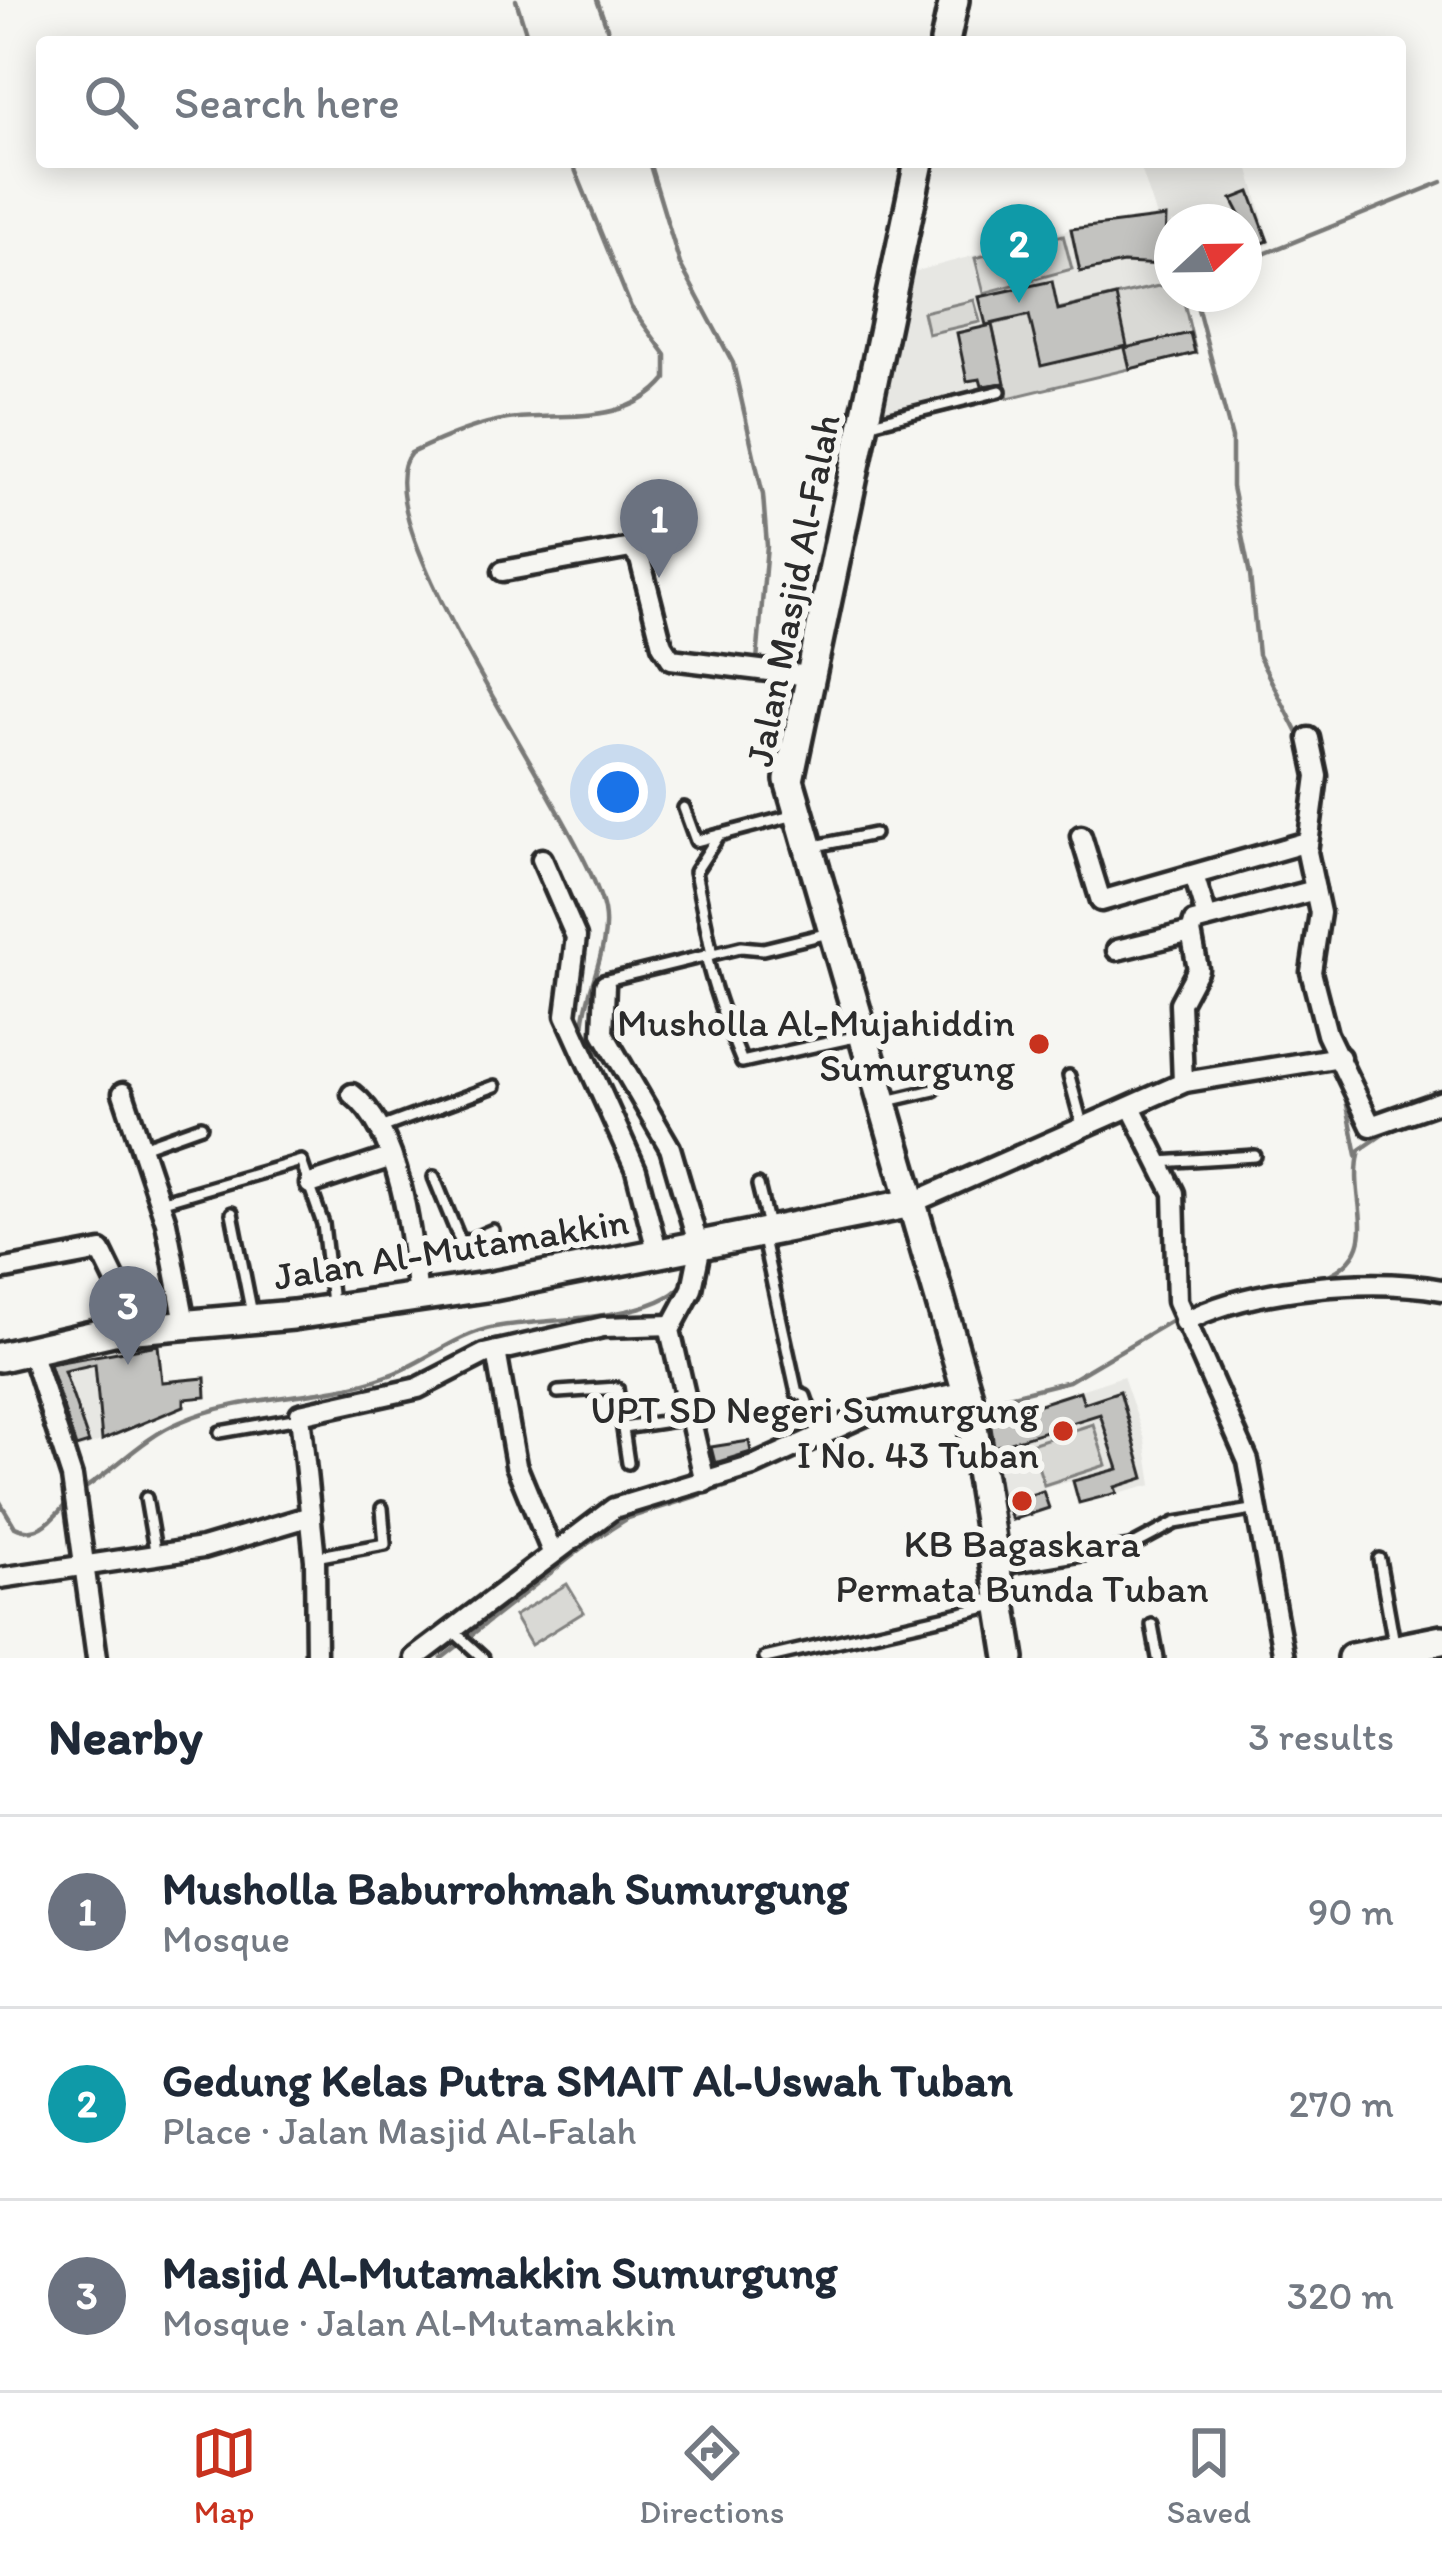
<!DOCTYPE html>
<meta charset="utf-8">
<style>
:root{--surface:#fff;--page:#f2f2f3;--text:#1f2937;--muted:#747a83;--line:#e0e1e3;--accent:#c8321e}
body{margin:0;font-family:Itim,sans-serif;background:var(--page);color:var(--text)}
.compass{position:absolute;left:1154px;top:204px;width:108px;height:108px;border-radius:50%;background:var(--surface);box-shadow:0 6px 30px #0003;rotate:68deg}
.you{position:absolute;left:618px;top:792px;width:42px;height:42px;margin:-30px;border:9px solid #fff;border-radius:50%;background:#1a73e8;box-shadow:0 0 0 18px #1a73e833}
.badge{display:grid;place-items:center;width:78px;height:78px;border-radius:50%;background:var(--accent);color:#fff;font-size:39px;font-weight:700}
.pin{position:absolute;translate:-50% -99px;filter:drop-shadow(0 3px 6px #0008)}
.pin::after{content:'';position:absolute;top:63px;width:42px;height:36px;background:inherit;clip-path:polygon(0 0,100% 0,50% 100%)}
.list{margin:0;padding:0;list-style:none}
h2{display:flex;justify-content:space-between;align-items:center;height:156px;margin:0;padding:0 48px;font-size:51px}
h2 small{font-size:39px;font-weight:400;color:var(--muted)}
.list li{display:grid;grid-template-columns:78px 1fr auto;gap:36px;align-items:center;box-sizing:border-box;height:192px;padding:0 48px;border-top:3px solid var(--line)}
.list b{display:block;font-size:45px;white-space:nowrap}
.list p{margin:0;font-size:39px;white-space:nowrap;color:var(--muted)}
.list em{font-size:39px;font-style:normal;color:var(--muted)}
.icon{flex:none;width:66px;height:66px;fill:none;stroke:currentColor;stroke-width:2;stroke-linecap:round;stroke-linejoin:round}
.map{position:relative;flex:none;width:1442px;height:1658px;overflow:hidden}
.search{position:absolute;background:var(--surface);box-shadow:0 6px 30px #0003;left:36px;right:36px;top:36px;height:132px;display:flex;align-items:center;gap:30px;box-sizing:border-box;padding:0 42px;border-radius:12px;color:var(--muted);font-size:45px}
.sheet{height:732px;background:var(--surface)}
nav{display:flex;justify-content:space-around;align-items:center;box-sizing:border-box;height:168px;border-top:3px solid var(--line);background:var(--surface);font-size:33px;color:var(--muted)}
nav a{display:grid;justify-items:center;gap:6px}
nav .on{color:var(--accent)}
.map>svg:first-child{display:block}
.built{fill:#e7e7e3}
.green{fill:#d9d9d5;stroke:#828280;stroke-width:3}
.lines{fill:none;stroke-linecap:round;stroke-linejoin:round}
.stream{stroke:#7a7a78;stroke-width:4.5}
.building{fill:#c3c3c0;stroke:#2b2b2b;stroke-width:3}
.lane-casing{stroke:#2b2b2b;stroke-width:18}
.street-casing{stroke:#2b2b2b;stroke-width:27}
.secondary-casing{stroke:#2b2b2b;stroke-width:36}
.lane{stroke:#f6f6f2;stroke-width:9}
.street{stroke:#f6f6f2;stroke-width:18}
.secondary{stroke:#f6f6f2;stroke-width:27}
.poi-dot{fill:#c8321e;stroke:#f6f6f2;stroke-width:4.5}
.labels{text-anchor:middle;stroke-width:12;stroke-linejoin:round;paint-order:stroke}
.street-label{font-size:39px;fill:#2b2b2b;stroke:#f6f6f2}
.poi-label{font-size:39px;fill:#2b2b2b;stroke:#f6f6f2;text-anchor:end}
</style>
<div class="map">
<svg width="1442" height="1658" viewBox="0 0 1442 1658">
<rect width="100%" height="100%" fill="#f6f6f2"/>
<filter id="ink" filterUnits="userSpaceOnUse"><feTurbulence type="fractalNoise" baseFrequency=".00833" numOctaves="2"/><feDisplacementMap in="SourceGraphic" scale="24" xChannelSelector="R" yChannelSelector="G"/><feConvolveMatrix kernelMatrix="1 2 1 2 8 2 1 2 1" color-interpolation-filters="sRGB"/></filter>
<g filter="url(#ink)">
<g class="built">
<path d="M1139,162H1247L1270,244L1244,254V222H1172V294H1182L1196,353L871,432L906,274L1071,229L1157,217Z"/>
<path d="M93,1338L98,1396L123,1395L126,1431L69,1453L34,1352Z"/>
<path d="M1123,1376L1145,1440L1152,1485L1079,1504L1072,1481L1044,1487L1051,1509L998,1526L982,1422Z"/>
</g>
<g class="green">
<path d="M1063,235L1072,269L984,293L975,258Z"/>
<path d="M1172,283V294H1182L1196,353L1008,398L992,324Z"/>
<path d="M974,300L980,322L928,334L923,312Z"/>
<path d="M1093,1424L1106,1465L1044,1485L1031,1444Z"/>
<path d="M567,1584L584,1612L531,1645L514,1616Z"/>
</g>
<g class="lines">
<g class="stream">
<path d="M516,0L529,42"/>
<path d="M597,0L612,42"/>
<path d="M572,162L631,307L666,355V379C627,427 561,412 508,419C476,423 440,439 411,453C354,517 588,827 604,910C611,948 585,990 583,1028L626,1089"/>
<path d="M649,162L680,264L733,363L763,495L767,546L757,661"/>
<path d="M1244,262L1442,182"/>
<path d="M1194,294L1232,438V487L1250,575L1258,655L1301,739"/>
<path d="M1299,839L1306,791"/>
<path d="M1308,932L1301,969L1312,1008"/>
<path d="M1314,1019L1324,1054"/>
<path d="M1344,1090L1357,1155"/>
<path d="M650,1130L667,1169"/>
<path d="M681,1214L685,1238"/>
<path d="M1320,1279C1390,1251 1346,1204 1360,1150L1385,1133L1442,1111"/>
<path d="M980,1403L1069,1381L1176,1318"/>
<path d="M82,1490C115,1469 144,1437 180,1422C246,1393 321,1400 387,1376C424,1363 456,1334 495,1327C537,1319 666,1321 686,1279"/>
<path d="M0,1502L15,1527C40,1539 53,1518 69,1501"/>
<path d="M442,1658L590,1542L628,1518L740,1482L876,1423L957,1406"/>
</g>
</g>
<g class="building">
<path d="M1250,192L1268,241L1244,250V222L1232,199Z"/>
<path d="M1166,217L1164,265L1123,263L1080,272L1071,229Z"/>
<path d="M1052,281L1058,310L1116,296L1127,346L1041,366L1029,315L986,325L979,297Z"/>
<path d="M992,325L1005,383L982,386L980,379L967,381L957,333Z"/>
<path d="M1190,333L1195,353L1130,369L1125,348Z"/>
<path d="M158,1345L162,1382L205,1378L206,1397L184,1399V1406L102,1440L95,1364L64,1371L89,1443L76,1447L49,1364Z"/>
<path d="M1080,1391L1084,1403L1120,1391L1144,1478L1115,1487L1117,1493L1079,1503L1073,1481L1118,1469L1100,1414L994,1447L990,1420Z"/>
<path d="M749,1441L751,1452L715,1463L711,1447Z"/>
<path d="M1043,1491L1049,1508L1012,1520L1006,1503Z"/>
</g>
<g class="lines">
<defs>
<g id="lane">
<path d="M871,423L1000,391"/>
<path d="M684,808L696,841L795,815"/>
<path d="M815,846L874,834"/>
<path d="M712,954L695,872L719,835"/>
<path d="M706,955C714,992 728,1028 742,1062L859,1036"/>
<path d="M605,985L607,980L741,947L763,949L829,933"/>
<path d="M1069,1076L1083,1128"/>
<path d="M887,1101L934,1090"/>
<path d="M378,1129L495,1086"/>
<path d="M142,1147L201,1126"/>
<path d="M1159,1162L1255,1156"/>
<path d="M434,1177L461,1243"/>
<path d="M758,1185L768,1226"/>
<path d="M160,1202L301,1161L323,1224L332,1303"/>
<path d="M232,1213L252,1314"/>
<path d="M763,1239L797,1393L805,1396L819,1437"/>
<path d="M415,1263L493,1230"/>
<path d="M558,1392L617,1388L628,1463"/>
<path d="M623,1428L689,1418"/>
<path d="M220,1432L299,1418"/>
<path d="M146,1498L156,1556"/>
<path d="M315,1557L385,1544L382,1508"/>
<path d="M1379,1559L1394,1643"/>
<path d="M998,1569L1130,1547L1175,1523L1258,1509"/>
<path d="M1152,1625L1158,1658"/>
<path d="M452,1630L483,1658"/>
<path d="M765,1658L1000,1604"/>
</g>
<g id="street">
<path d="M503,571L631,548L640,559L662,645L671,659L809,676"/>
<path d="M1309,738L1317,776L1307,852L1320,913L1311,972L1327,1034L1371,1126L1442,1101"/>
<path d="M1081,836L1101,901L1307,842"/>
<path d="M542,859L576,937L566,1015L636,1170L658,1254"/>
<path d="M1194,875L1207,918"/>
<path d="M1117,950L1191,932L1194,922L1315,890"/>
<path d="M605,985L603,1033L670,1148L700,1250L692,1289L670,1330L705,1482"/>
<path d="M1185,1082L1340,1057"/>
<path d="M123,1093L166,1222L185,1323"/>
<path d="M352,1094C401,1131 412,1240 418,1298"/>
<path d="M1131,1107L1174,1193L1177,1301L1248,1461L1284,1658"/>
<path d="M310,1184L389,1158"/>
<path d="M912,1203L1183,1083L1180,1003L1198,969L1191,932"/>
<path d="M0,1270L101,1251L121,1292L128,1329"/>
<path d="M1184,1322C1250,1287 1370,1277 1442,1290"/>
<path d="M30,1348L72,1477L97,1658"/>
<path d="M496,1351L516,1465L552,1552"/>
<path d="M0,1578L203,1548L311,1516"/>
<path d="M316,1658L315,1560L300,1414L418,1388L484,1354L603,1327L672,1325"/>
<path d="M415,1658L614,1508L753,1466L872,1412L966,1391"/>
</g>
<g id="secondary">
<path d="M945,42L954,0"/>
<path d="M919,162L789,780L968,1396L1010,1658"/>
<path d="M0,1357L113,1331L293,1315L493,1286L912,1203"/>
<path d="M1352,1658L1442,1640"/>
</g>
</defs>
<use href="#lane" class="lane-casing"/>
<use href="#street" class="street-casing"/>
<use href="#secondary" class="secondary-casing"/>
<use href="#lane" class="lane"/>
<use href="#street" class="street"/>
<use href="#secondary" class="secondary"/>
</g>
</g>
<g class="poi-dot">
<circle cx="1039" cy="1044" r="12"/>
<circle cx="1063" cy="1431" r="12"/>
<circle cx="1022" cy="1501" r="12"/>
</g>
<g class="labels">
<g class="street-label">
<text transform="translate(792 590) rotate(-79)" y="14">Jalan Masjid Al-Falah</text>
<text transform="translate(451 1248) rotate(-9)" y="14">Jalan Al-Mutamakkin</text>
</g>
<g class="poi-label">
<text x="1015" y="1036">Musholla Al-Mujahiddin<tspan x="1015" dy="45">Sumurgung</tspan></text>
<text x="1039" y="1423">UPT SD Negeri Sumurgung<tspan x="1039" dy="45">I No. 43 Tuban</tspan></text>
<text x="1022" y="1557" text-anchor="middle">KB Bagaskara<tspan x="1022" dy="45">Permata Bunda Tuban</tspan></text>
</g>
</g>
</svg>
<svg class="compass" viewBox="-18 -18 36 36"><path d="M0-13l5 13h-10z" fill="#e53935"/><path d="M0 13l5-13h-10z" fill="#747a83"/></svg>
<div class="you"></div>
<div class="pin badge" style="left:659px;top:578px;background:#6b7280">1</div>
<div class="pin badge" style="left:1019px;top:303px;background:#0f9aa8">2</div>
<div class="pin badge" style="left:128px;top:1365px;background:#6b7280">3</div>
<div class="search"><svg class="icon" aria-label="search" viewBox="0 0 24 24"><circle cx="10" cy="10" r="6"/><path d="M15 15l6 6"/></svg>Search here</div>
</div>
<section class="sheet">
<h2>Nearby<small>3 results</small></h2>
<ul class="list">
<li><span class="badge" style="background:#6b7280">1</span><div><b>Musholla Baburrohmah Sumurgung</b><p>Mosque</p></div><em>90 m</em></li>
<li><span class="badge" style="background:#0f9aa8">2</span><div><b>Gedung Kelas Putra SMAIT Al-Uswah Tuban</b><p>Place · Jalan Masjid Al-Falah</p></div><em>270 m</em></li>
<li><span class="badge" style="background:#6b7280">3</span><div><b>Masjid Al-Mutamakkin Sumurgung</b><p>Mosque · Jalan Al-Mutamakkin</p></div><em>320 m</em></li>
</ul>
</section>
<nav>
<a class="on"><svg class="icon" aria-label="map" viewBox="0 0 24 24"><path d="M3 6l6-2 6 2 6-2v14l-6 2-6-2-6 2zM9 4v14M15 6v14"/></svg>Map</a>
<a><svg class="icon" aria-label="directions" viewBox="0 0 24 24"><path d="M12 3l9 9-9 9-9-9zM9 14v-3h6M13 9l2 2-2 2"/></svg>Directions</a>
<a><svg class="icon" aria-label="saved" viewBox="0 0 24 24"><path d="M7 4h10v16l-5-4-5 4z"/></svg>Saved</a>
</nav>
